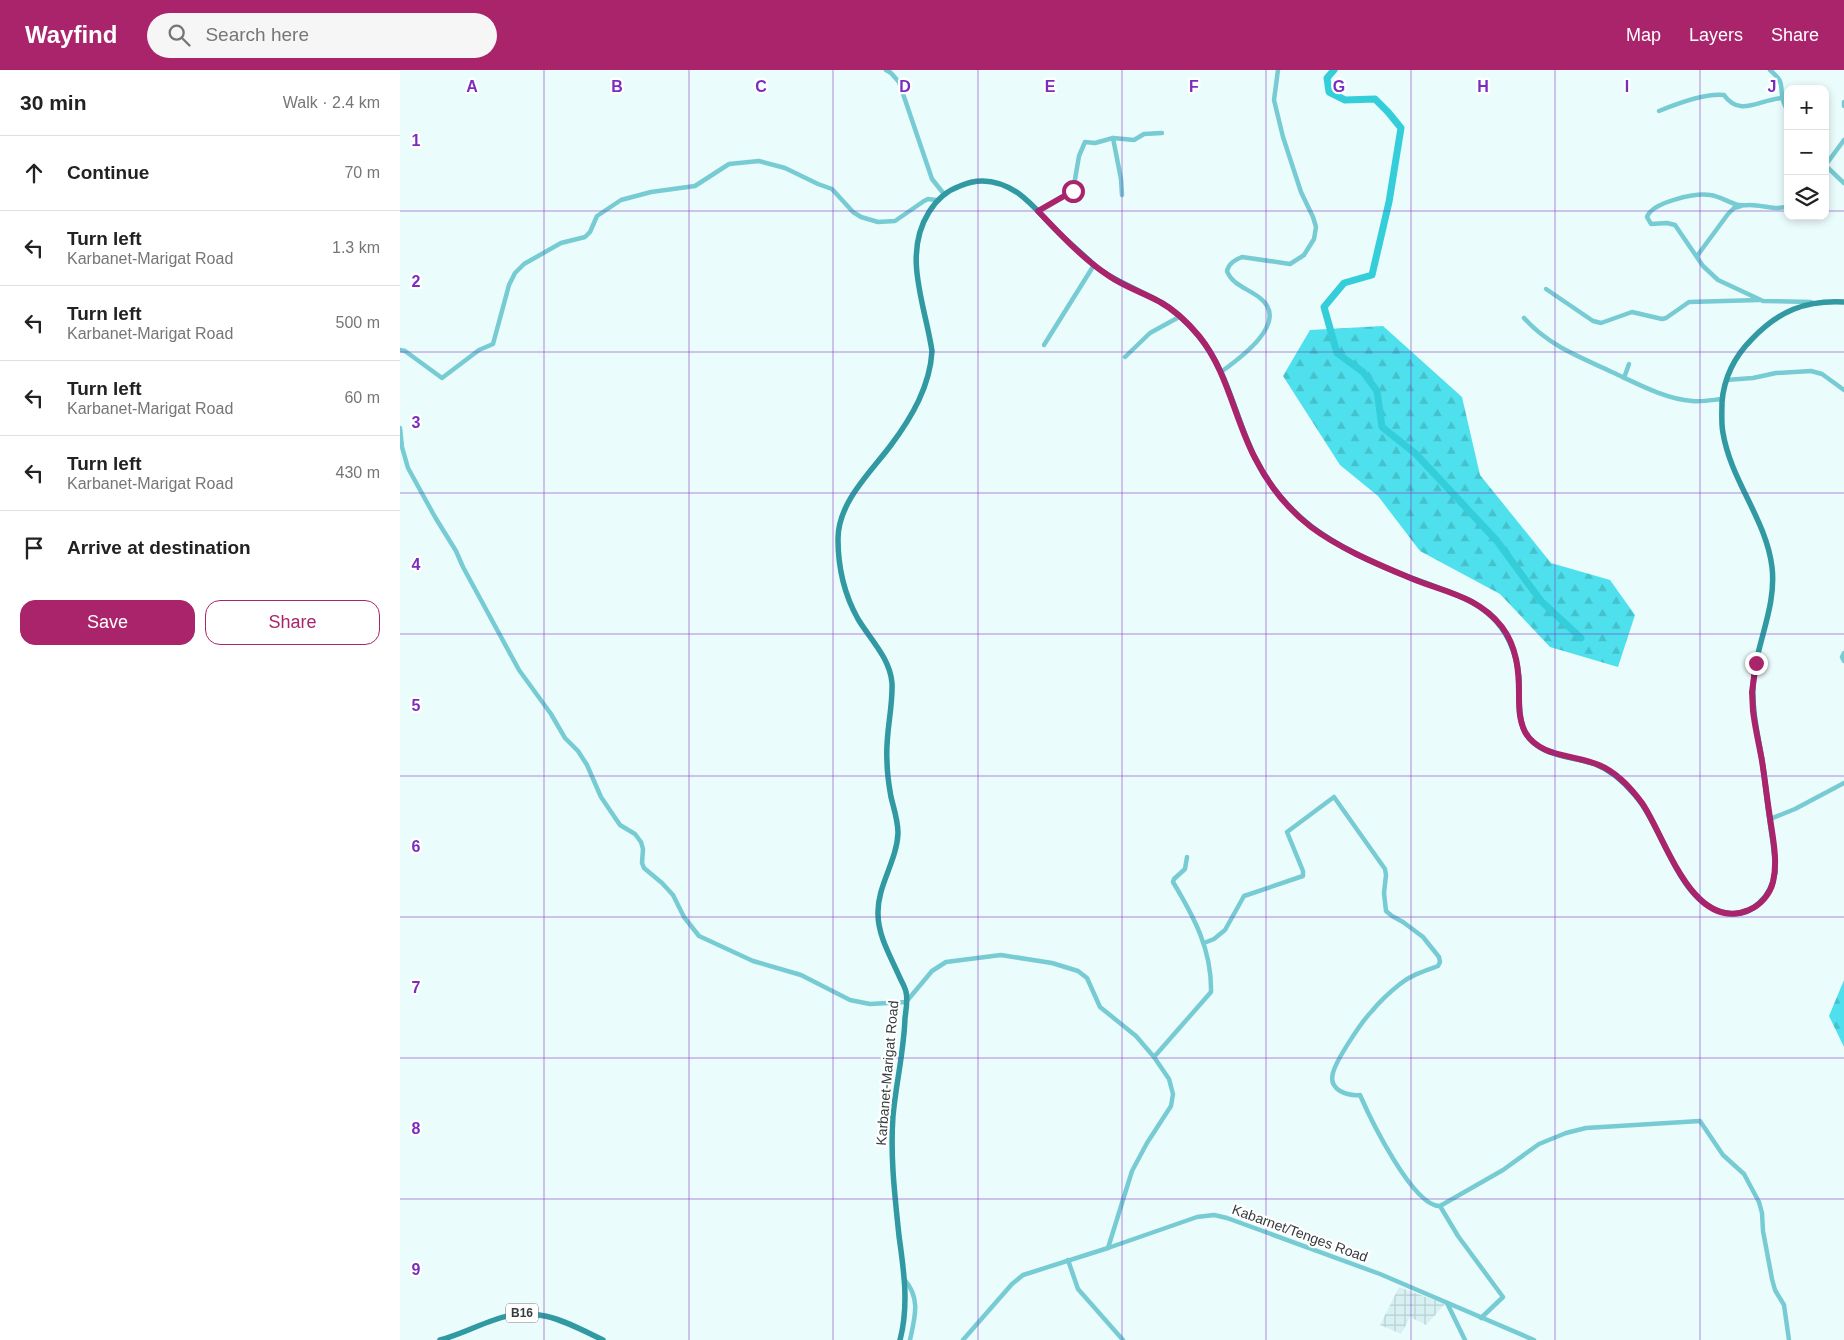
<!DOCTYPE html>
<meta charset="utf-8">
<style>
:root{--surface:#fff;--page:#f6f6f6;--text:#222;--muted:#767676;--line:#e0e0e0;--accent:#aa246c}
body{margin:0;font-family:Helvetica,sans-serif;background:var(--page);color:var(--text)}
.controls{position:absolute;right:15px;top:15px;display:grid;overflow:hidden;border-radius:10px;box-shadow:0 2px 8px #0003}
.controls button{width:45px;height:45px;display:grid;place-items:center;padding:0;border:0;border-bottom:1px solid var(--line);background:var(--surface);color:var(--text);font:25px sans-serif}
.stop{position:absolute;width:15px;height:15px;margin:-11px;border:4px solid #aa246c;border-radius:50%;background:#fff}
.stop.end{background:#aa246c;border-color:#fff;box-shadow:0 1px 5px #0008}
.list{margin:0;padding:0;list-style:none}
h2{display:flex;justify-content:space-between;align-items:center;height:65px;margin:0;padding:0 20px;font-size:21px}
h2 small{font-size:16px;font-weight:400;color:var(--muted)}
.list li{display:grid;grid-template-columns:32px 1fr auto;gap:15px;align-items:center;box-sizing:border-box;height:75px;padding:0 20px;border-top:1px solid var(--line)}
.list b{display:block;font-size:19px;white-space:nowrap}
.list p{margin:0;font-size:16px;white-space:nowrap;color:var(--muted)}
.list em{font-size:16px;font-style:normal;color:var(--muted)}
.actions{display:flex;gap:10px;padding:15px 20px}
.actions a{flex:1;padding:11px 0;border:1px solid var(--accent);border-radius:15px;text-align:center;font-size:18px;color:var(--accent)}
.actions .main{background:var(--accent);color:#fff}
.icon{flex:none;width:28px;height:28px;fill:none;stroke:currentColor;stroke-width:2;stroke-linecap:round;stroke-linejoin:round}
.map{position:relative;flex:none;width:1444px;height:1270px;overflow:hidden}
header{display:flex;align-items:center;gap:30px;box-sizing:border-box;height:70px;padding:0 25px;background:var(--accent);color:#fff}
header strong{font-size:24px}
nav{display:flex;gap:28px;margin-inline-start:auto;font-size:18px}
.search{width:350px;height:45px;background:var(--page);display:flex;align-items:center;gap:12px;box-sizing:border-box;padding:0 18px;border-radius:28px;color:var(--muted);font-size:19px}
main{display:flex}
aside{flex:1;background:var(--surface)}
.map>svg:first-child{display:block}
.industrial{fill:url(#industrial-grid)}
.forest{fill:url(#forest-firs)}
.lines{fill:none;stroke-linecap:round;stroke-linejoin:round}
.river{stroke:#33ceda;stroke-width:7}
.minor{stroke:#77cbd3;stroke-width:4.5}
.major{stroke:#3099a2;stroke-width:5.5}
.route{stroke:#aa246c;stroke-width:6}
.grid{fill:none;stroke:#7b2cbf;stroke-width:1;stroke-opacity:0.55}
.labels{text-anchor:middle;stroke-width:4.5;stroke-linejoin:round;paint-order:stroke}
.shield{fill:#fff;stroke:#727677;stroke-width:1}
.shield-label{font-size:12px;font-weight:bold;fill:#363c3d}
.street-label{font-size:14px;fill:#363c3d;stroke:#fff}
.grid-label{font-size:16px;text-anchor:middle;font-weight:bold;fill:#7b2cbf;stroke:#fff;stroke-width:4.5;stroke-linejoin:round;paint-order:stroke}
</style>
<header>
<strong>Wayfind</strong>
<div class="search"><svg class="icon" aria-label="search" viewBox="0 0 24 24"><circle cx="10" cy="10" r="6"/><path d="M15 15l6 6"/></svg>Search here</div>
<nav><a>Map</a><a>Layers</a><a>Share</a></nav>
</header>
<main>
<aside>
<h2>30 min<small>Walk · 2.4 km</small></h2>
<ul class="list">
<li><svg class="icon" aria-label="ahead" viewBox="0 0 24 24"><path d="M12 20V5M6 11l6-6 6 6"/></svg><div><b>Continue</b></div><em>70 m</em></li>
<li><svg class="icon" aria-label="left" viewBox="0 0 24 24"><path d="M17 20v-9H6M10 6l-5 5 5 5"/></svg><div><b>Turn left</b><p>Karbanet-Marigat Road</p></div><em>1.3 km</em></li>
<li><svg class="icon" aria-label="left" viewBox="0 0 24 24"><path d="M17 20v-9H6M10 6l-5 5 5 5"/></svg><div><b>Turn left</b><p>Karbanet-Marigat Road</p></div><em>500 m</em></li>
<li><svg class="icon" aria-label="left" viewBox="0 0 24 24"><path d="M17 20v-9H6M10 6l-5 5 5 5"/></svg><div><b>Turn left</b><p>Karbanet-Marigat Road</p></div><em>60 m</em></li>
<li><svg class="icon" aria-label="left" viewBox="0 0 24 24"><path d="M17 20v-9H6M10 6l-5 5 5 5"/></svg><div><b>Turn left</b><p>Karbanet-Marigat Road</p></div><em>430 m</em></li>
<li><svg class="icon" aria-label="arrive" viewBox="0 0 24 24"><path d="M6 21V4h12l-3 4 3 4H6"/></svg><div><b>Arrive at destination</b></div></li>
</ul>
<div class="actions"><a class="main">Save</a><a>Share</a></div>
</aside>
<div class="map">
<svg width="1444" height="1270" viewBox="0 0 1444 1270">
<defs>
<pattern id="industrial-grid" width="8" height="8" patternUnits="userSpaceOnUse" patternTransform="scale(1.25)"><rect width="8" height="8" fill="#d7f1f3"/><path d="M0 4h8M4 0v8" fill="none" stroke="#b9d0d1"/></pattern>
<pattern id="forest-firs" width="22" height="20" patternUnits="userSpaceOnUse" patternTransform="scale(1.25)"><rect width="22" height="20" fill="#4ee0ed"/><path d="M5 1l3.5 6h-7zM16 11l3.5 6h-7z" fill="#45c1cc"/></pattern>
</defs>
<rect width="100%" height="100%" fill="#ebfcfd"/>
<path class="industrial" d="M999,1217L1045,1234L1026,1255L1010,1247L1001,1264L980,1255Z"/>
<g class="forest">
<path d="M983,256L1062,327L1080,405L1151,493L1210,510L1235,545L1218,597L1150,577L1100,524L1020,481L978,426L940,395L883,306L910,260Z"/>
<path d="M1444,910V977L1429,946Z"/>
</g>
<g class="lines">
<path class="river" d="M934,0L927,8L929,22L945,30L975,29L988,42L1001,58L989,132L972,205L944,213L924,237L937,283L963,302L977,321L982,357L1016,384L1097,471L1141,531L1181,568"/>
<g class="minor">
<path d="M486,0L491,3L499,12L532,109L544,124"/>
<path d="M1370,0C1386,14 1379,14 1383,30C1384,34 1386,38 1388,42"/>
<path d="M1444,32V36"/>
<path d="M1259,41C1276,34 1305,23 1324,25C1340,48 1360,29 1382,28"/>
<path d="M713,68L721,109L722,125"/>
<path d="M1425,96L1444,70"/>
<path d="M1426,96L1444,113"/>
<path d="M1388,136C1374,141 1364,135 1350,135C1344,135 1340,136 1335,134C1326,131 1319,126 1310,125C1295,123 1252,132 1247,147L1251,154L1267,153L1275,155L1303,196L1318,210L1363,231L1411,232"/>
<path d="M638,141L673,121L679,86L685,72L695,73L713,68L734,70L744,64L762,63"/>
<path d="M1297,186L1328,144L1334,138L1341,136"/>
<path d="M1146,219L1193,251L1201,253L1232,242L1262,249L1266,248L1289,232L1359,230"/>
<path d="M1124,248C1149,276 1180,287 1212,302C1236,313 1265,329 1292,331C1302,332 1312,330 1322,329"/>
<path d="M644,275L694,195"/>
<path d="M0,280L5,281L42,308L79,280L93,274L109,215L115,203L124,194L161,173L185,167L190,162L197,146L221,130L251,122L295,116L329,94L359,91L385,98L418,114L432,119L453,142L461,147L478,152L495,151L524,131L528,129L536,130"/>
<path d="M725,287L750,263L779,247"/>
<path d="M821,302C839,289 891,252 860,228C849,219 832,215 827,201C829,193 835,190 842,187L890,194L904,185L914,169L916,157L913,147L901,122L883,67L874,30L878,0"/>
<path d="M1224,308L1229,294"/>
<path d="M1326,310L1353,308L1376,303L1411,301L1422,304L1444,320"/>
<path d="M0,358L2,377L8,398L35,447L56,481L63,497L119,600L151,644L165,668L178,681L187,695L201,727L220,755L235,764L241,772L243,779L242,793L244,798L262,813L273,825L284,847L299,866L353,891L401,905L450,930L470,934L506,932L532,901L546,892L601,885L652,893L678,901L687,908L700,937L736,966L754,987L769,1009L773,1024L771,1036L747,1073L732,1101L708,1178"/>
<path d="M1444,583L1442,587L1444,591"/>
<path d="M1370,749L1395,739L1444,713"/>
<path d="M804,873L814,869L825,860L844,826L903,806V801L887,762L934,727L985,799L986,805L984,823L986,841L992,846L1003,852L1023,867L1039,887L1040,892L1038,896C1024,901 1011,905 1000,914C990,922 980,931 972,941C962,951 936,990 933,1003C928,1020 947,1026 960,1025C970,1048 1013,1137 1040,1136L1103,1100L1139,1074L1166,1063L1186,1058L1300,1051L1323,1085L1344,1104L1359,1132L1362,1143L1363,1161L1372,1209L1375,1220L1384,1235L1389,1270"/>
<path d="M754,987L811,922C812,880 794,847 773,812L774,809L785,799L787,787"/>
<path d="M1040,1136L1058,1166L1103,1227L1081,1248"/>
<path d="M668,1190L678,1219L723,1270"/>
<path d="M504,1209C521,1228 515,1247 510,1270"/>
<path d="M1047,1233L1065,1270"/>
<path d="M563,1270L612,1214L623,1205L708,1178L797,1147L814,1145L827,1148L980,1204L1134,1270"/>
</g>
<g class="major">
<path d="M40,1270C59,1265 76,1256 94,1250C136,1234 166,1252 203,1270"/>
<path d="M500,1270C509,1236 504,1201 499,1166C495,1127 490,1086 493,1046C496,1013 504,981 505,948C506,940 508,930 506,922C505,917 502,912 500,908C491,887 478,866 478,844C477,816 497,791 498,763C498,751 494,739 491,727C489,716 487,703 487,691C485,665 493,639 492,613C490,588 470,569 458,549C444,524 438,497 438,469C438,432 471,402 491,375C512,347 530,316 532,281C525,234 502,185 529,142C537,129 546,121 560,116C580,107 600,111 618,123C632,133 643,147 655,159C667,171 680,182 693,194C714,212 740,220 764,234C778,243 791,256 801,269C825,299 833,337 848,372C859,400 877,426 900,447C928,473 980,497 1017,510C1047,522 1075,527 1097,552C1111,568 1117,587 1119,608C1120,629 1116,651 1129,668C1145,687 1173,686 1195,694C1211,700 1224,712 1235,725C1264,758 1278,834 1326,843C1352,848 1372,826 1375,802C1376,785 1372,767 1370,751C1367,730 1365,710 1362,690C1358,666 1352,643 1353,618C1354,577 1377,539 1372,497C1366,449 1331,411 1323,363C1321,353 1322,342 1322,332C1324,308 1335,286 1352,269C1379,241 1405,230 1444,232"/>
</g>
</g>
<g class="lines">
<path class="route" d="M673,121L638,141C660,164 683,189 709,206C725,217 744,223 760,232C775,240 788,253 799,266C828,302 834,348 855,388C868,414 888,439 911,457C939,478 975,493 1008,507C1042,522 1077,525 1102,557C1117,577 1119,601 1119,624C1119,637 1119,650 1125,662C1140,688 1174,684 1199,695C1216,702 1231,718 1242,733C1265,766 1292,864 1349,840C1361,835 1370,824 1373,812C1378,791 1373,769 1370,748C1367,729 1365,710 1362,691C1359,674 1355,658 1353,641L1352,622L1356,593"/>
</g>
<path class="grid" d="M144,0V1270M289,0V1270M433,0V1270M578,0V1270M722,0V1270M866,0V1270M1011,0V1270M1155,0V1270M1300,0V1270M0,141H1388M1425,141H1444M0,282H1444M0,423H1444M0,564H1444M0,706H1444M0,847H1444M0,988H1444M0,1129H1444"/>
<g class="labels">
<rect class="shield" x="106" y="1233.5" width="32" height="19" rx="4"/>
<g class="shield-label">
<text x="122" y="1247">B16</text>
</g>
<g class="street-label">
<text transform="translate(487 1003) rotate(-85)" y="5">Karbanet-Marigat Road</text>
<text transform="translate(900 1163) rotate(20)" y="5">Kabarnet/Tenges Road</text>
</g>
</g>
<g class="grid-label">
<text x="72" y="22">A</text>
<text x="217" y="22">B</text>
<text x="361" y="22">C</text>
<text x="505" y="22">D</text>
<text x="650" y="22">E</text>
<text x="794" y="22">F</text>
<text x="939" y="22">G</text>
<text x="1083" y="22">H</text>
<text x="1227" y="22">I</text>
<text x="1372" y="22">J</text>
<text x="16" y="76">1</text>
<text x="16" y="217">2</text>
<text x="16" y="358">3</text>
<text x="16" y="500">4</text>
<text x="16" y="641">5</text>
<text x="16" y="782">6</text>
<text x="16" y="923">7</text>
<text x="16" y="1064">8</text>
<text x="16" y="1205">9</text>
</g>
</svg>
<div class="controls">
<button>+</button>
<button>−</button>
<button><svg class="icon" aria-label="layers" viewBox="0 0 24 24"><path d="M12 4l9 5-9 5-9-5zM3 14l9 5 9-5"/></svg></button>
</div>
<div class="stop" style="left:673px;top:121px"></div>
<div class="stop end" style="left:1356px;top:593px"></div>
</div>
</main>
